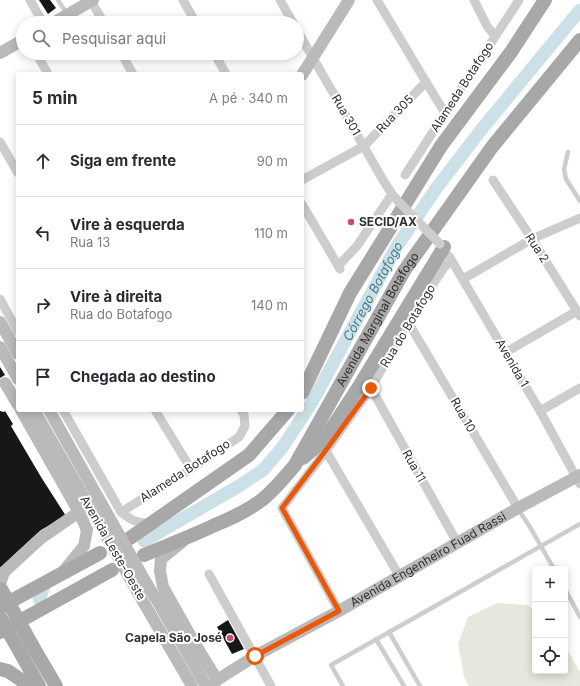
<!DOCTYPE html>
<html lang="pt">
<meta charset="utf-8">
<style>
:root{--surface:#fff;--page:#f2f2f3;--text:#2b2b33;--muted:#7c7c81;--line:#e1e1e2}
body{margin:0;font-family:Inter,sans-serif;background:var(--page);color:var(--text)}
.controls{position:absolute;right:12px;bottom:12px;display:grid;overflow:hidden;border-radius:4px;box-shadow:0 2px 10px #0003}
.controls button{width:36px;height:36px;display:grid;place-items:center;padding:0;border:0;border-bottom:1px solid var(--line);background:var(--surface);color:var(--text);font:20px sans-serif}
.stop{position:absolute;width:12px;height:12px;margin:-9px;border:3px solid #ea580c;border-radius:50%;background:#fff}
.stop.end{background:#ea580c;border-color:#fff;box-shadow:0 1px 4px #0008}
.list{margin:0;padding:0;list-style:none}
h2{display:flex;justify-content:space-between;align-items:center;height:52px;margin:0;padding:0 16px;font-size:17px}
h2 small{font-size:13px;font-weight:400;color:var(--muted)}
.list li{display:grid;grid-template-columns:26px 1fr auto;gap:12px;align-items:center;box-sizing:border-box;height:72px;padding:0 16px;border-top:1px solid var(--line)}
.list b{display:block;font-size:15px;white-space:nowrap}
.list p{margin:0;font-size:13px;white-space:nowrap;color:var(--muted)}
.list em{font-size:13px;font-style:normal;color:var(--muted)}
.icon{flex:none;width:22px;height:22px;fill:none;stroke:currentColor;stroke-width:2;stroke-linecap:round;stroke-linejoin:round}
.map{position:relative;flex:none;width:580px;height:686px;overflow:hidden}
.search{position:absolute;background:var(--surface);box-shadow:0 2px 10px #0003;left:16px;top:16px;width:288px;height:44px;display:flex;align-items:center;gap:10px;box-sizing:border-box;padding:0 14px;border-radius:22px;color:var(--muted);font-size:15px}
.panel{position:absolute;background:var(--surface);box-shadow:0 2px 10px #0003;left:16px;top:72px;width:288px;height:340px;border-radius:4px}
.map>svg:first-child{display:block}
.green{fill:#e5e8dd}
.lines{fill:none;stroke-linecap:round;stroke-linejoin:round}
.river{stroke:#cce1e7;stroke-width:13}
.building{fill:#171717}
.lane{stroke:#cdcdcd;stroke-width:4.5}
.street{stroke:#cdcdcd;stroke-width:9}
.secondary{stroke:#bababa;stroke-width:12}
.primary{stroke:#a8a8a8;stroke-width:14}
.street-bridge{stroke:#cdcdcd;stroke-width:9}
.secondary-bridge{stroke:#bababa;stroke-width:12}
.primary-bridge{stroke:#a8a8a8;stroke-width:14}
.route{stroke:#ea580c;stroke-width:5}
.poi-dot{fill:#d0496b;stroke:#fff;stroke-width:1.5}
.labels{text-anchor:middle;stroke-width:4;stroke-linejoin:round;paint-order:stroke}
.street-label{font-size:12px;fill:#303030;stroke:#fff}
.poi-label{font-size:12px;font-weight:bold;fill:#303030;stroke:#fff;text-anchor:start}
.water-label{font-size:13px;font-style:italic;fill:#487b89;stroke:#fff}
</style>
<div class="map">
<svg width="580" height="686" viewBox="0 0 580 686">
<rect width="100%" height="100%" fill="#fff"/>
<path class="green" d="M497,603L528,605L535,612V671H565V646L580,672V686H469L464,677L458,644L468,617Z"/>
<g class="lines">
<g class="river">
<path id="s1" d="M144,541L239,486L263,470L282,448L311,404L397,246L438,186L481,130L580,10"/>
<path d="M39,599L46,582"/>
</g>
</g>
<g class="building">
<path d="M39,0H50L56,8L48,14Z"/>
<path d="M0,367L5,375L0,378Z"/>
<path d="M0,411L4,412L5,411L13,424L11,426L41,477L66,516L41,530L0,568Z"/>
<path d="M228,620L244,649L232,654L217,627Z"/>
</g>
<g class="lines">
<g class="lane">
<path d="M58,0L67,14"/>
<path d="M568,152L564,169L566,179L580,201"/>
<path d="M518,509L530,527L554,569"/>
<path d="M565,589L580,617"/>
<path d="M389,632L420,686"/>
<path d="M376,639L404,686"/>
<path d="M343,686L331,665L580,524"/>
</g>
<g class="street">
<path d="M30,0L43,23"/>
<path d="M183,0L196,23"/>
<path d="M280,0L293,23"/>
<path d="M377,0L426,82L445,113"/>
<path d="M474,0L487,26L495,36"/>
<path d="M91,1L104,23"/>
<path d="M297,30L383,180L392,194L396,199"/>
<path d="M36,53L48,74"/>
<path d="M121,53L133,74"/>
<path d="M214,53L226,74"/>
<path d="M0,142L18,173"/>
<path d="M405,175L519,0"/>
<path d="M302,180L364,146L426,82"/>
<path d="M493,180L532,239L580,316"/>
<path d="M302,204L340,269"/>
<path d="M449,256L540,411L580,484"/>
<path d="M338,266L357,246L392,194"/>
<path d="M463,279L532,239L580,218"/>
<path d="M0,299L18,332"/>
<path d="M408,322L518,508"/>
<path d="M506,352L577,311"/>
<path d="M371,388L454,537L458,543"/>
<path d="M63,410L121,512C132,521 137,523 151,523"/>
<path d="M155,410L191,469"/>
<path d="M540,411L580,388"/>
<path d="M326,451L400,577"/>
<path d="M121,512L191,469L239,437L245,426L244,415L241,410"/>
<path d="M209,574L271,686"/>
<path d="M339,611L282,508L326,451L371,388L408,322L443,269L451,260"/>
</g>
<g class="secondary">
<path d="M53,23L93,0"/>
<path d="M0,53L23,40"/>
<path d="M302,75L349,0"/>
<path d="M0,322L18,354"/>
<path d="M0,347L18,379"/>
<path d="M5,383L18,405"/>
<path d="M21,410L79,512L87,530L84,546L63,572"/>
<path d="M34,410L100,525"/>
<path d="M49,410L109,517"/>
<path d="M182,542L161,559L160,571L163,587L195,644L217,680"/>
<path d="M0,584L4,572L41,538L79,512"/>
<path d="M148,586L158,602L206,686"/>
<path d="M137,591L192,686"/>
<path id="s2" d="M212,686L217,680L255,656L339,611L518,508L580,475"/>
</g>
<g class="primary">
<path d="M302,393L350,293L441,146L511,52L545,0"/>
<path d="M303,458L324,440L360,385L444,247"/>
<path d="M130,538L249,455L288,410"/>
<path id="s3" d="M144,555C168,545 192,536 215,525C232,518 249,510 263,499C275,489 285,477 295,465L404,271L492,147L580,40"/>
<path d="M0,607L100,553"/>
<path d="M0,632L112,570"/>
<path d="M32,645L56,686"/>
<path d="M20,652L39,686"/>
<path d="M0,669L8,671L30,686"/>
</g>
<path class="street-bridge" d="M396,199L440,244"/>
<g class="secondary-bridge">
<path d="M109,517L148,586"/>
<path d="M100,525L137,591"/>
</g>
<g class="primary-bridge">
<path d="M1,589L32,645"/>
<path d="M0,617L20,652"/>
</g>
</g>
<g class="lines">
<path class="route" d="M255,656L339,611L282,508L326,450L371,388"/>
</g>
<g class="poi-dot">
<circle cx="351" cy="222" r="4"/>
<circle cx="230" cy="638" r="4"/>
</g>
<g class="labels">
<g class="street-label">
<text transform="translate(462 87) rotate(-57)" y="4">Alameda Botafogo</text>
<text transform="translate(395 114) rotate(-46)" y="4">Rua 305</text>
<text transform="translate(346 115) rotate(60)" y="4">Rua 301</text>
<text transform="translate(537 248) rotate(57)" y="4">Rua 2</text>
<text dy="4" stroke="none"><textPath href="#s3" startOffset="346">Avenida Marginal Botafogo</textPath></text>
<text transform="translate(408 326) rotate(-59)" y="4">Rua do Botafogo</text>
<text transform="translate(512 363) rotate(60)" y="4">Avenida 1</text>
<text transform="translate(463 415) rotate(60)" y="4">Rua 10</text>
<text transform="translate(414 466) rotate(61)" y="4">Rua 11</text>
<text transform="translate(185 471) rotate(-33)" y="4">Alameda Botafogo</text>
<text transform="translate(113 548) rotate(60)" y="4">Avenida Leste-Oeste</text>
<text dy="4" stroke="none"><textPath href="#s2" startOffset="251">Avenida Engenheiro Fuad Rassi</textPath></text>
</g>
<g class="poi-label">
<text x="359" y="226">SECID/AX</text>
<text x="222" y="642" text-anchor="end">Capela São José</text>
</g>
<g class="water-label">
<text dy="5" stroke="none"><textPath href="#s1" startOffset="349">Córrego Botafogo</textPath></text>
</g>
</g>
</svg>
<div class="controls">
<button>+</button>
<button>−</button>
<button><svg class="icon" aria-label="locate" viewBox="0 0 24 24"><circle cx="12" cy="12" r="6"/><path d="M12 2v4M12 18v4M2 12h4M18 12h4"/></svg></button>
</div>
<div class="stop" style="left:255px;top:656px"></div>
<div class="stop end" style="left:371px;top:388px"></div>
<div class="search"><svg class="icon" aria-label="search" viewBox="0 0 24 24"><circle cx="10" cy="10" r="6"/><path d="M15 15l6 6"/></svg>Pesquisar aqui</div>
<section class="panel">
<h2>5 min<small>A pé · 340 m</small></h2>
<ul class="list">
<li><svg class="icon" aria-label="ahead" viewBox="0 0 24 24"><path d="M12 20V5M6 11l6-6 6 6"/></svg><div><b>Siga em frente</b></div><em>90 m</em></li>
<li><svg class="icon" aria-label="left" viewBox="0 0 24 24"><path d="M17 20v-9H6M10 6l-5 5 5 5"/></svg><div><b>Vire à esquerda</b><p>Rua 13</p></div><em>110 m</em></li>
<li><svg class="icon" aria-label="right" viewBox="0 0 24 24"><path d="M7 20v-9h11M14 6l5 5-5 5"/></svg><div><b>Vire à direita</b><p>Rua do Botafogo</p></div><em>140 m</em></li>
<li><svg class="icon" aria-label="arrive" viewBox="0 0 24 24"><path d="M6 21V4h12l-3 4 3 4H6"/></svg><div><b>Chegada ao destino</b></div></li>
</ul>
</section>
</div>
